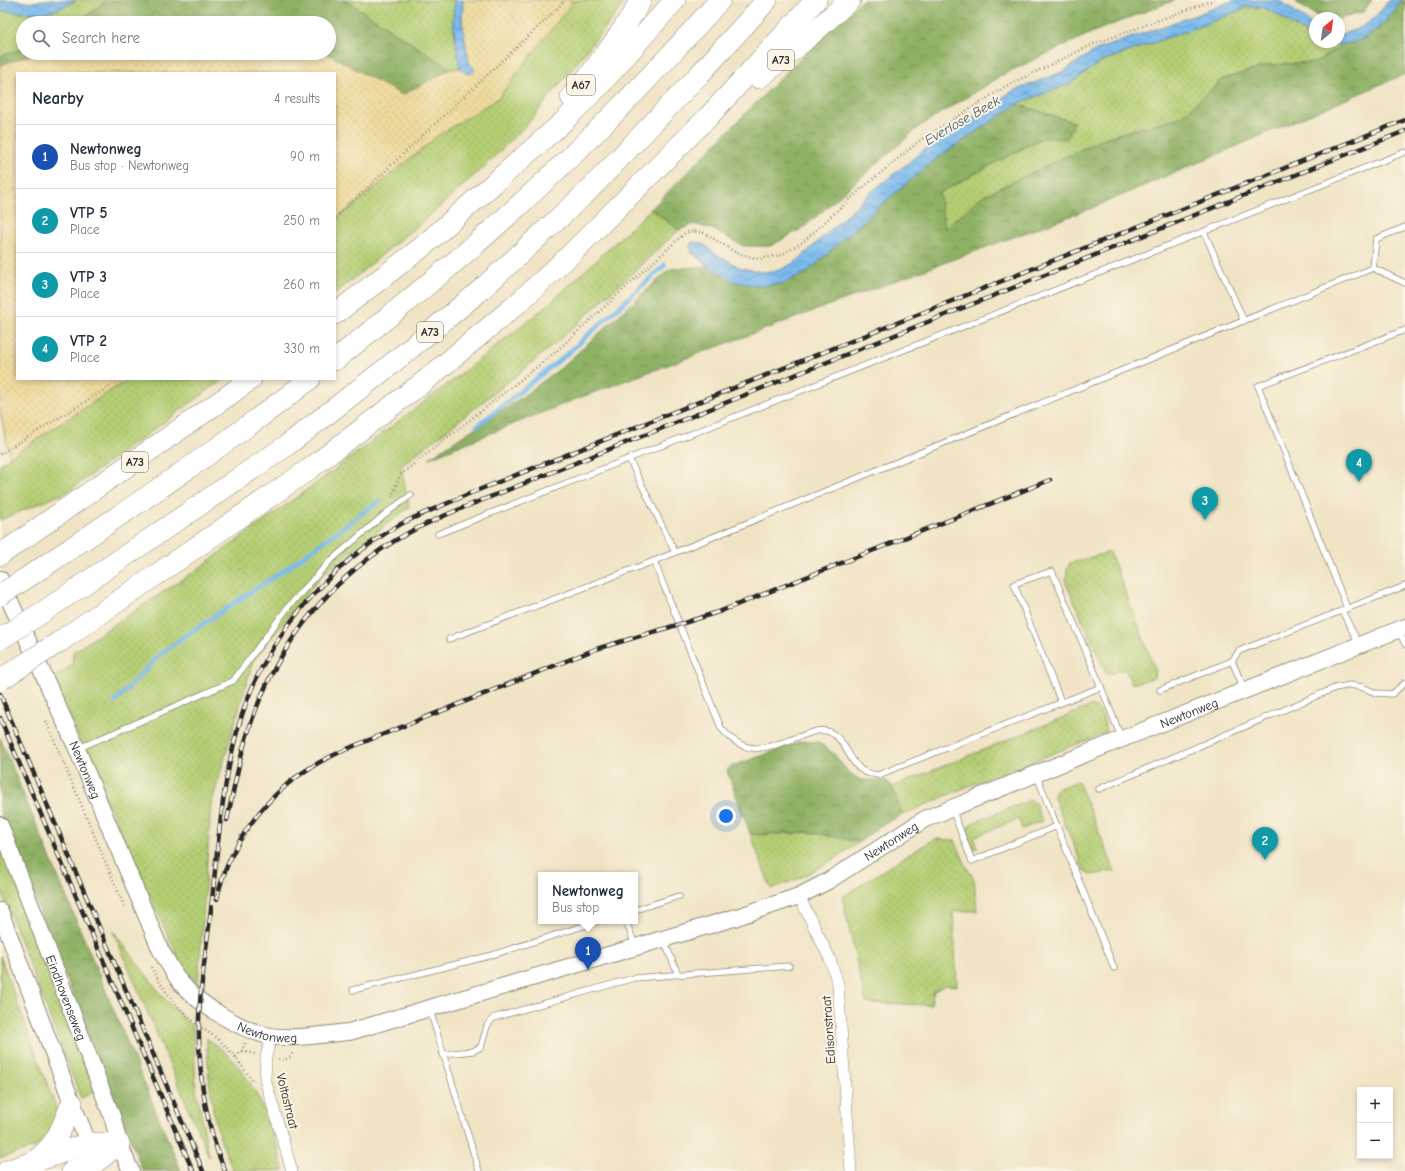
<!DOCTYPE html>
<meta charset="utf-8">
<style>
:root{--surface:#fff;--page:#f2f2f3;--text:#1f2937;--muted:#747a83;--line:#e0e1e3;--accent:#0f766e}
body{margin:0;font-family:"Comic Neue",sans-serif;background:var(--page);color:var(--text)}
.controls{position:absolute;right:12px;bottom:12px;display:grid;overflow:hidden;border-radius:0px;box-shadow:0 2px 6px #0003}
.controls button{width:36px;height:36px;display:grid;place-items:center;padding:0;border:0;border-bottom:1px solid var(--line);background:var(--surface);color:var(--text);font:20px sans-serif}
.compass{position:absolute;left:1309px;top:12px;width:36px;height:36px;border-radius:50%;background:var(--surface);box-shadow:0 2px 6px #0003;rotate:29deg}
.you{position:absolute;left:726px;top:816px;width:14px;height:14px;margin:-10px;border:3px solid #fff;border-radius:50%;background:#1a73e8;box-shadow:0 0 0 6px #1a73e833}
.badge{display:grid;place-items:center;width:26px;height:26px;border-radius:50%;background:var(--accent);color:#fff;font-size:13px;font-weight:700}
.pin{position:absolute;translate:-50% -33px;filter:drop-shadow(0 1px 2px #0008)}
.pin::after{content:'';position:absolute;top:21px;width:14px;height:12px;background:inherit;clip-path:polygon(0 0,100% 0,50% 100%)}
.popup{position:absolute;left:538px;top:872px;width:100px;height:52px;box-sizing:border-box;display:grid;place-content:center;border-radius:0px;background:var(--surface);filter:drop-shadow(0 1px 3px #0005);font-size:13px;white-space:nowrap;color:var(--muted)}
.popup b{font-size:15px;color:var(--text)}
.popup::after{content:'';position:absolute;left:50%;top:100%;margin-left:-8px;border:8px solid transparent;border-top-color:var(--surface)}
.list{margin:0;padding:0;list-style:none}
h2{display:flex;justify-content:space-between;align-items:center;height:52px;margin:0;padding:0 16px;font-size:17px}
h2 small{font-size:13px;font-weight:400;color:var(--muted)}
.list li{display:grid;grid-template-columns:26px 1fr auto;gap:12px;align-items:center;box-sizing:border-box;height:64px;padding:0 16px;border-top:1px solid var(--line)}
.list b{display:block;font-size:15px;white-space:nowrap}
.list p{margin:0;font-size:13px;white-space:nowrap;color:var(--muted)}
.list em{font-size:13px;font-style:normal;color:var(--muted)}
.icon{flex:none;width:22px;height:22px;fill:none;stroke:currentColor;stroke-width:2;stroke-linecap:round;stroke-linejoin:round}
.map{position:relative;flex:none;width:1405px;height:1171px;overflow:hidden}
.search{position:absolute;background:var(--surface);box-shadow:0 2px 6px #0003;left:16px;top:16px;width:320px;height:44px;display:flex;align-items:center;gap:10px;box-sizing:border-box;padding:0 14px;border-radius:22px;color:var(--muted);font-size:15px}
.panel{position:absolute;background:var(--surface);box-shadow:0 2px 6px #0003;left:16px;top:72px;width:320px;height:308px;border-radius:0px}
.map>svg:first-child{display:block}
.grass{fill:url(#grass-dots);stroke:#707c4f}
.forest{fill:url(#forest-crowns);stroke:#5d6e48}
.sand{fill:url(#sand-dots);stroke:#8c8264}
.water{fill:url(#water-waves);stroke:#52728c}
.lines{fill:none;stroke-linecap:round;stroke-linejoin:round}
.stream{stroke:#79baee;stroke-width:4.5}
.lane-casing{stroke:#8e8878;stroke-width:7}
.street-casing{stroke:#8e8878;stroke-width:12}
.secondary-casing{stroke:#8e8878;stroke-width:18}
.highway-casing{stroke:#8e8878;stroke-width:22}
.path{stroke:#8e8878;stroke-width:2.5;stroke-dasharray:1 3;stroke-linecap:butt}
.lane{stroke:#fff;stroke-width:5.5}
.street{stroke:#fff;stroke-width:11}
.secondary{stroke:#fff;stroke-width:16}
.highway{stroke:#fff;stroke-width:21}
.rail-casing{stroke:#2b2b2b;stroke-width:4.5}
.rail{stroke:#fcf5e5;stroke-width:3;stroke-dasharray:9;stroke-linecap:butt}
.highway-bridge-casing{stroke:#8e8878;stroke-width:22;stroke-linecap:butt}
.highway-bridge{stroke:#fff;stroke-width:21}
.labels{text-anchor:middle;stroke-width:4;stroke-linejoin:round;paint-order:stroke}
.shield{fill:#fcf5e5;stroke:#6a6863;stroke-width:1}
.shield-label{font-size:12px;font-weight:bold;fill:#2b2b2b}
.street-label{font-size:13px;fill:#2b2b2b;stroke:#fcf5e5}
.water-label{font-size:14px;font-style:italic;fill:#425666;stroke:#fcf5e5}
</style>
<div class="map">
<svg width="1405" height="1171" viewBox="0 0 1405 1171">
<defs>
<pattern id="grass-dots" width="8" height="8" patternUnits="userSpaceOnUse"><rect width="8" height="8" fill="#b4ce73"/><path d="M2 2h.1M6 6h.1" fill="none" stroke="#9bb164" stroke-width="1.8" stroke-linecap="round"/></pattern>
<pattern id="forest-crowns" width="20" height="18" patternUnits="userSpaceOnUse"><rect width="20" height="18" fill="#8fb165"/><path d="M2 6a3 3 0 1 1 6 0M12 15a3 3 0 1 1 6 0" fill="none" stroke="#759053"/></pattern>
<pattern id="sand-dots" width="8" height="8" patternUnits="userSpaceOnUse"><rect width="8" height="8" fill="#eeda9e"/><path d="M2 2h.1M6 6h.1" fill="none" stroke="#cb8" stroke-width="1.8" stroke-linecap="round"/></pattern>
<pattern id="water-waves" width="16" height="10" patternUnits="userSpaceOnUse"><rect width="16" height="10" fill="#79baee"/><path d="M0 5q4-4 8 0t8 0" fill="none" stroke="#6397c1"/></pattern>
</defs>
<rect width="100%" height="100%" fill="#fcf5e5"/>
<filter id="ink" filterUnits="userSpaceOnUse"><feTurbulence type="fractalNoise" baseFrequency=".025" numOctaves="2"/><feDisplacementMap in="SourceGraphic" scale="8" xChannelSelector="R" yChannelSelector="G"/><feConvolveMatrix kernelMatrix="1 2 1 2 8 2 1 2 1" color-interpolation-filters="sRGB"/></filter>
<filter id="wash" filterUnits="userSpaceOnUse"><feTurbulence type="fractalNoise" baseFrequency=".012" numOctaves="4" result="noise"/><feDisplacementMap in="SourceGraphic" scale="16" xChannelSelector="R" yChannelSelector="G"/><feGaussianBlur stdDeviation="0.9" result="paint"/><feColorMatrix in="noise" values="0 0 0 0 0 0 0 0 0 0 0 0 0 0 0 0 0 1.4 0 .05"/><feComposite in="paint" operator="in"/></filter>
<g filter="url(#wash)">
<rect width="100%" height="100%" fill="#f0e4c5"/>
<g class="grass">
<path d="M76,0H107L77,23H23V49L0,56V11C11,11 21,13 31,13C46,14 64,8 76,0Z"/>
<path d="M342,0H454L453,22L460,68L451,69L349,3Z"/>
<path d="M574,0H625L619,10L530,121L488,163L437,209L335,294V220L439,135L498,98Z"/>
<path d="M1247,7H1262L1277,14L1300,30L1315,38V42L1344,44L1316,62L1269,65L1223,79L1180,117L1107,137L981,197L945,229L939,193L1042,138L1074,122L1017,104L1069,84L1102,61L1209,23Z"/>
<path d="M651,209L679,230L568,332L517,375L401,466L409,507L321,576L253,661L211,805L198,985L182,967L105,797L53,678L72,665L73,652L198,569L334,470L453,380L549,304Z"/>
<path d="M128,379H224L67,492L0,520V464Z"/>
<path d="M1110,552L1155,669L1154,678L1132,684L1125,669L1107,675L1066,583L1067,570L1070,563Z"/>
<path d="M1091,706C1104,710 1104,721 1106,733L971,785L902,815L892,787Z"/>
<path d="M1078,781L1115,871L1091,875L1084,870L1054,797L1056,789Z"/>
<path d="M1030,800L1035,803L1042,821L1022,829L1018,819L974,837L978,848L973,849L967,831L972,823Z"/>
<path d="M810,832L860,842L831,861L798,879L771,889L750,833L759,835Z"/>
<path d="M935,839L955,840L967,868L974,879L977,911H953L957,986L946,985L934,991L931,1005L866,1003L842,897L904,857Z"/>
<path d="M0,844L95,1092L81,1098L0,888Z"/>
<path d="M113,931L163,997L193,1028L196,1088L209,1157Z"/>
<path d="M0,956L54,1102L58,1116L57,1129L35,1148L0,1158Z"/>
<path d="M207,1038C213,1043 219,1047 224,1051C258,1082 272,1129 284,1171H233C226,1154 218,1134 214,1115C210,1090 207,1064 207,1038Z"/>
</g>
<g class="forest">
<path d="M107,0H342L349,2L451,69L402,95L326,53H329V23H77Z"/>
<path d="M862,0H1175L1093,32L1006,73L920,126L803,228L770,246H743L712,229L694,224L679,230L651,209L833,25Z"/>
<path d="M1296,0H1372L1363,12L1339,19V18H1320L1297,3Z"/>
<path d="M1402,0H1405V74L1092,208L576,399L429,458L519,399L561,368L670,269L708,266L732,281L784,283L936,159L1017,104L1074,123L1067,139L1042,138L939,193L945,229L981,197L1107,137L1180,117L1223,79L1269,65L1316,62L1344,44L1366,38L1384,24Z"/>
<path d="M23,49V53H37L0,65V56Z"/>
<path d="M0,738L181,1171H143L0,812Z"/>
<path d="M802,741L818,742L833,753L849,773L861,780H886L892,787L902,815L880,826L860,842L810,832L759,835L750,833L727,771L730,767Z"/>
</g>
<path class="sand" d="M463,0H574L498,98L439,135L335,220V73H17V379H128L10,457L0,412V65L37,53H326L402,95L451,69L460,68L466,73H472L475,70L469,64L462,21Z"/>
<g class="water">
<path d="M0,0H18L29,3L44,0H76C64,8 46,14 31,13C21,13 11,10 0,11Z"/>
<path d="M454,0H463L462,21L469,63L475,70L472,73H466L460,68L453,22Z"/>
<path d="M1234,0C1246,0 1265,0 1276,0C1286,2 1304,20 1315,26V38L1300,30L1277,14L1262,7H1247L1209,23L1102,61L1069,84L1017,104L936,159L882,204L806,273L784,283L759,286L732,281L708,266L692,253L690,245L692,242L701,243L719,256L741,268L762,272L780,270L797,261L871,192L928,147L1011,92L1062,72L1096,50L1204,12Z"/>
<path d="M1389,0H1402C1387,20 1371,41 1344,44C1337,45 1329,43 1322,42H1339V33C1343,34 1347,33 1351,31C1369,26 1379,14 1389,0Z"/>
</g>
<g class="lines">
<g class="stream">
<path d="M477,426L567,354L665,265"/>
<path d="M115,702L157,657L182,638L287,568L379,501"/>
</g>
</g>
</g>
<g filter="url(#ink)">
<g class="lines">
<defs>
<g id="lane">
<path d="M1204,232L1244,321"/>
<path d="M1373,268L1405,283"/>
<path d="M629,459L675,552"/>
<path d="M438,534L1405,152"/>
<path d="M654,561L721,728C748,761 770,746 804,735C811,732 819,729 827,731C846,737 848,762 863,771C867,774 873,774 878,775L1101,687L1121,737"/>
<path d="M1347,608L1258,386L1405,330"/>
<path d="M1342,611L1359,644"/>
<path d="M1399,631L1405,644"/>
<path d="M449,639L654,561L1373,268L1376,239L1405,227"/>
<path d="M1232,661L1244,689"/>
<path d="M1160,690L1232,661L1239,651L1405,586"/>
<path d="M1061,702L1014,584L1052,571L1101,687"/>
<path d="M79,748L233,681L288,607L329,562L385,514L411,495"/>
<path d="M1036,774L1114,968"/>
<path d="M1099,789L1335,688L1350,685L1362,687L1376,693L1392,694L1405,683"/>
<path d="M952,809L972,861L1057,826"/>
<path d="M635,910L679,896"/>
<path d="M626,921L635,945"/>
<path d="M664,941L678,974"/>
<path d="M353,990L489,956L599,921"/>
<path d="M430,1010L479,1171"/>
<path d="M443,1054L473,1051L481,1047L487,1026L493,1018L634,978L789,966"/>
</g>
<g id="street">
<path d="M799,896L830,959L838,984L851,1171"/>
<path d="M271,1036L266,1057L265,1079L292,1171"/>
</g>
<g id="secondary">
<path id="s1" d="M0,579L77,749L161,951C167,961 173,972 180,982C198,1004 242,1031 270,1036C293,1040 325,1034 349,1032L737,917L799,896L828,881L925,819L1122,739L1405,627"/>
<path id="s2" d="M0,825L113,1119L119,1144L131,1171"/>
<path d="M0,911L72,1103L92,1152"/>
</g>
<g id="highway">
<path d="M759,78L792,51L850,0"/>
<path d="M571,97C597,67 621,35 641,0"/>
<path d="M335,314L422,247L564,121L599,86L675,0"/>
<path d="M335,360C389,316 444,273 496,226C575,156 650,79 720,0"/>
<path d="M0,555L229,395L251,379"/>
<path d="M31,575C125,512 220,449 310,379"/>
<path d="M46,610L286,446L389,366L482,289L588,191L699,75L767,0"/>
<path d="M59,642L308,470L426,380L517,304L570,255L709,116L816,0"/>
<path d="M37,1159C57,1145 63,1125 72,1103"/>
<path d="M7,1171L89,1143L119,1144"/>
<path d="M72,1171L96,1162L119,1144"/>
</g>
</defs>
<use href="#lane" class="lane-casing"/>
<use href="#street" class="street-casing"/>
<use href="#secondary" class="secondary-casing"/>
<use href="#highway" class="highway-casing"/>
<g class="path">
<path d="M335,217L346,208L556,10L565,0"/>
<path d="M0,454L122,379"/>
<path d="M392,497L400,475L552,355L685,233L694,231L704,233L735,252L758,259L781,255L803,242L860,190L922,139L1008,85L1094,44L1214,0"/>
<path d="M46,721L125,908"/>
<path d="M151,967C163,990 179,1010 199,1026C206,1031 213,1035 219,1040C232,1052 242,1066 252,1080"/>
<path d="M242,1051L255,1054"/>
<path d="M236,1057L242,1051L245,1043"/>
<path d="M278,1059L284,1060L290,1057L293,1052"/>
</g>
<use href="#lane" class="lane"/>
<use href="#street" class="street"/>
<use href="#secondary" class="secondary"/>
<use href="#highway" class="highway"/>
<defs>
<g id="rail">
<path d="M0,694L203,1171"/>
<path d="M0,718L193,1171"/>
<path d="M227,820C234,790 239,758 249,729C276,645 332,574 410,532C429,522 450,513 470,505L1405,131"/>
<path d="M217,899C228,845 266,794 313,766C326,758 340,752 354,746L596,649L687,622L721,611L1050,480"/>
<path d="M225,1171C205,1124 198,1071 199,1020C200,986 206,951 210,918C218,850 221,780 242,715C267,636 330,564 401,524C422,513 445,505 466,495L1405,120"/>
</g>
</defs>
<use href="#rail" class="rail-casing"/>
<use href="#rail" class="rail"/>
<defs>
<g id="highway-bridge">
<path d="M0,595L31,575"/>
<path d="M0,639L46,610"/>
<path d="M0,680L59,642"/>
</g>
</defs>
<use href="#highway-bridge" class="highway-bridge-casing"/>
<use href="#highway-bridge" class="highway-bridge"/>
</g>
</g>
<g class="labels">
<g class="shield">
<rect x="768" y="50" width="26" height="20" rx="3"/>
<rect x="567" y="75" width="28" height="20" rx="3"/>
<rect x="417" y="322" width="26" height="20" rx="3"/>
<rect x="122" y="452" width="26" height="20" rx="3"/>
</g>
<g class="shield-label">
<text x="781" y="64">A73</text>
<text x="581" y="89">A67</text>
<text x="430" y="336">A73</text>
<text x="135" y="466">A73</text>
</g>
<g class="street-label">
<text dy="5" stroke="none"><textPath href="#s1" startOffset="1530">Newtonweg</textPath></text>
<text dy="5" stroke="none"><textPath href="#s1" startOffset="209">Newtonweg</textPath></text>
<text dy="5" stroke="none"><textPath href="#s1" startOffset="1205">Newtonweg</textPath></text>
<text dy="5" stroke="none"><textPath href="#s2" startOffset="185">Eindhovenseweg</textPath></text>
<text dy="5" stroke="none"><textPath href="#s1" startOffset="545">Newtonweg</textPath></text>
<text transform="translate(828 1030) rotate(-94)" y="5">Edisonstraat</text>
<text transform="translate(288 1101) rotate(76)" y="5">Voltastraat</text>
</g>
<g class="water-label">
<text transform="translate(962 120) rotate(-30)" y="5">Everlose Beek</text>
</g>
</g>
</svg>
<div class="controls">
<button>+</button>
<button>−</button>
</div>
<svg class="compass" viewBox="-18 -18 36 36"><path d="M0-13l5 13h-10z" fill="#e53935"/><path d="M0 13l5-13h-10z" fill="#747a83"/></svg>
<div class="you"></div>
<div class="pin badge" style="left:588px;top:970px;background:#1a4fb4">1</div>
<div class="popup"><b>Newtonweg</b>Bus stop</div>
<div class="pin badge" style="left:1265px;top:860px;background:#0f9aa8">2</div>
<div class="pin badge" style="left:1205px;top:520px;background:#0f9aa8">3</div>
<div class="pin badge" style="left:1359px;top:482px;background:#0f9aa8">4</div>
<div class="search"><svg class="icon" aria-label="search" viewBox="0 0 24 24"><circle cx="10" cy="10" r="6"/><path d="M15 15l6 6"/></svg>Search here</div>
<section class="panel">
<h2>Nearby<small>4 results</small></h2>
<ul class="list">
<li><span class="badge" style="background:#1a4fb4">1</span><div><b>Newtonweg</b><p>Bus stop · Newtonweg</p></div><em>90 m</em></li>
<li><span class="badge" style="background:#0f9aa8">2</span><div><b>VTP 5</b><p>Place</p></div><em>250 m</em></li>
<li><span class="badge" style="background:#0f9aa8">3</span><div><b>VTP 3</b><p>Place</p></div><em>260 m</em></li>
<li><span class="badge" style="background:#0f9aa8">4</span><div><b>VTP 2</b><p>Place</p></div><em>330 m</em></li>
</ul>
</section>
</div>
